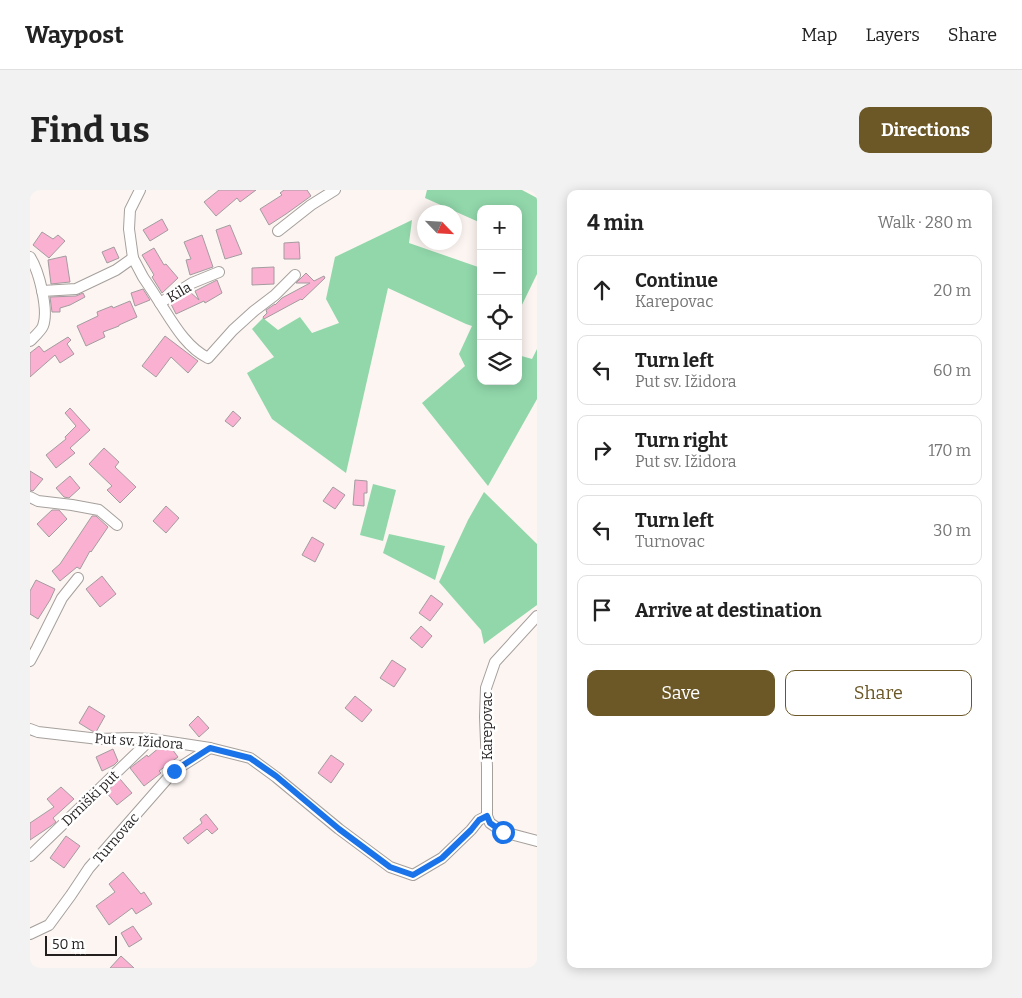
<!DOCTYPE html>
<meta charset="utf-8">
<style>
:root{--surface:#fff;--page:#f2f2f2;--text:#222;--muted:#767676;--line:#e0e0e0;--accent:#6c5827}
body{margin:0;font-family:Bitter,serif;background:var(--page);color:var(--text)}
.controls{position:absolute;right:15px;top:15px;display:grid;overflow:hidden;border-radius:10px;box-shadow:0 2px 12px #0003}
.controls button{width:45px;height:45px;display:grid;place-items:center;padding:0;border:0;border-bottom:1px solid var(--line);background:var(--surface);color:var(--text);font:25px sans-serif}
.compass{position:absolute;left:387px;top:15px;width:45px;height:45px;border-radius:50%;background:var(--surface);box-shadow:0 2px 12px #0003;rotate:115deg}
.scale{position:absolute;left:15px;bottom:12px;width:72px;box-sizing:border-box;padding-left:5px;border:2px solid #221f1e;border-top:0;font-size:14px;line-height:18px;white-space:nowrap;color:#221f1e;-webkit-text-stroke:4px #fff;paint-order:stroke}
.stop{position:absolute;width:15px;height:15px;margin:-11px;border:4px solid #1a73e8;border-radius:50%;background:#fff}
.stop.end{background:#1a73e8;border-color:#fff;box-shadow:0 1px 5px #0008}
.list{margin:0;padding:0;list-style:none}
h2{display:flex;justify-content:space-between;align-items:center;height:65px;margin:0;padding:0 20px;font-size:21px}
h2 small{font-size:16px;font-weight:400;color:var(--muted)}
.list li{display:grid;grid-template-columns:32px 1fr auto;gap:15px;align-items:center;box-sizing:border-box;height:70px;margin:0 10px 10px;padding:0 10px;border:1px solid var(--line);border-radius:10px}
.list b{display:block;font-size:19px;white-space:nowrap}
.list p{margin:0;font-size:16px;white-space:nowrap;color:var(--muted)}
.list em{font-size:16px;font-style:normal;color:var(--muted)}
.actions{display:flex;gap:10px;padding:15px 20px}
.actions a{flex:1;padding:11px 0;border:1px solid var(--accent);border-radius:10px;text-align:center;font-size:18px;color:var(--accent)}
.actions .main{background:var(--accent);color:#fff}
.icon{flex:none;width:28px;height:28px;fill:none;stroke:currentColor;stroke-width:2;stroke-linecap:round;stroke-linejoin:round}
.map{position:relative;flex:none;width:507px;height:778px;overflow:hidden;border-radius:10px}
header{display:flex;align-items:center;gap:30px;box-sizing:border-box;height:70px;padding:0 25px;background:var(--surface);border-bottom:1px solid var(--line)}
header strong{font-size:24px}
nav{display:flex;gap:28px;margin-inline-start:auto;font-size:18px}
.intro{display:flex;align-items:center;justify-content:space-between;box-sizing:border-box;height:120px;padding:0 30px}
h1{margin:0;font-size:35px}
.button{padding:12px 22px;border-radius:10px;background:var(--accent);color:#fff;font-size:18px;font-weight:700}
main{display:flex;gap:30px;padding:0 30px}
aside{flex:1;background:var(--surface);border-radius:10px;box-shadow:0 2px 12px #0003}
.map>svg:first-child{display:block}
.green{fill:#91d7aa}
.building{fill:#fab0d1;stroke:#a39c9f}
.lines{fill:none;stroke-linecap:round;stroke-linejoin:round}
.street-casing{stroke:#a6a09d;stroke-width:12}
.street{stroke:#fff;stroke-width:10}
.route{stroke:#1a73e8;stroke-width:6}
.labels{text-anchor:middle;stroke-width:5;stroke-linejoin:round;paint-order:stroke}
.street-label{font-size:14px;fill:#221f1e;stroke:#fff}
</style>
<header>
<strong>Waypost</strong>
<nav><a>Map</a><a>Layers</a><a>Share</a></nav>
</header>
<div class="intro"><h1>Find us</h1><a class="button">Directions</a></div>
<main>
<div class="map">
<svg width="507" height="778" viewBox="0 0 507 778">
<rect width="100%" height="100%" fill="#fcf5f1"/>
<g class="green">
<path d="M397,0H492L507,8V84L488,123V19H451V33L395,8Z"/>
<path d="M382,30L379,53L451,78V191H488V165L502,169L507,159V209L458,296L392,213L435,176L429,164L442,136L436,134L358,98L316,283L242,229L217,183L244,167L222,139L233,128L248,140L270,127L282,143L309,133L296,109L305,67Z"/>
<path d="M343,294L366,300L353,351L330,345Z"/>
<path d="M454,302L507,354V415L454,454L451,440L409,392L438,330Z"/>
<path d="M359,344L415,356L405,390L353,363Z"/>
</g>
<g class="building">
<path d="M189,0H226L210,12L207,8L186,26L174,12Z"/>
<path d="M254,0H277L281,6L256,24L239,35L230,19L252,5L250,3Z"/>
<path d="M132,29L138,40L120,51L113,40Z"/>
<path d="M200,35L212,64L195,69L186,40Z"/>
<path d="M12,42L23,49L28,45L35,51L19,68L3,55Z"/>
<path d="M172,45L183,77L160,85L156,70L161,69L154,52Z"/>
<path d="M269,52L270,69H254V53Z"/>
<path d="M84,57L89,68L77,73L72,62Z"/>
<path d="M124,58L134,75L136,74L148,88L132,103L122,87L124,85L112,65Z"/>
<path d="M36,66L40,92L21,94L18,70Z"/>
<path d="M244,77V94L222,95V78Z"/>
<path d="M276,83L284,91L294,86L295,88L272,110L271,109L234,129L233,127L237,123L236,120L245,114V115L252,108L280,93H266Z"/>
<path d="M187,90L192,103L175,113L174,111L146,124L141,114L160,102L169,110L165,101Z"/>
<path d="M113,99L120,110L105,116L101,103Z"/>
<path d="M53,103L55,107L40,115L30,118V122H22L20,107L46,106Z"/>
<path d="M100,111L107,127L89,135V136L73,142L75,147L56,156L47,136L68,126L67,122L82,116L83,118Z"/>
<path d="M135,146L168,171L158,183L141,167L126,187L112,176Z"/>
<path d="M38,147L41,150L37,154L44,164L30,173L25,165L0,187V163L9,156L14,162Z"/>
<path d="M40,218L60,240L40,258L45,263L26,278L16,265L36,249L35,247L46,236L35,223Z"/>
<path d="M203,221L211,228L203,237L195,231Z"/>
<path d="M74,258L89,272L85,277L106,297L90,313L77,300L82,296L59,274Z"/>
<path d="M0,281L13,289L3,301L0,300Z"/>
<path d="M40,286L50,298L39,308L34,307L26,298Z"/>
<path d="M325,290L337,291V303H334V316L323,315Z"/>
<path d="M303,297L315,305L305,319L293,311Z"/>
<path d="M136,316L149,328L136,343L123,331Z"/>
<path d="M22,320H29L37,329L19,347L7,334Z"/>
<path d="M62,326H66L78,337L61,362L60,361L50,379L47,377L30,391L22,381L30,374Z"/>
<path d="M282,347L294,354L285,372L272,365Z"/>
<path d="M72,386L86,404L70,417L56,399Z"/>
<path d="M6,390L25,399L20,410L8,429L0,424V401Z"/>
<path d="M401,405L413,414L400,431L389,423Z"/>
<path d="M391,436L402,446L392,458L380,448Z"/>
<path d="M362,470L376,479L364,497L350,488Z"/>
<path d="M325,506L342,520L332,532L315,518Z"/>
<path d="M59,516L75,526L66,542L62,541L49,533Z"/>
<path d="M168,526L179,538L169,547L159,535Z"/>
<path d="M130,557L142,559L148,567L129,581L131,583L114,596L100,578L117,565L118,567Z"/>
<path d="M83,559L88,571L84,575L72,581L66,567Z"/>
<path d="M301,565L314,574L301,593L288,583Z"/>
<path d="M90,589L102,603L87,615L76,602Z"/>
<path d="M31,597L44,609L23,628L26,632L21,636L0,650V633L24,617L17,609Z"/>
<path d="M176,624L188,639L182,644L177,639L158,654L153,648L172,633L170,629Z"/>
<path d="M36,646L50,656L34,678L20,668Z"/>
<path d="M93,682L111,704L114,702L122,714L106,724L102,718L79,735L66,716L85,702L79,694Z"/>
<path d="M103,736L112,749L99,757L91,743Z"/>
<path d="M91,766L104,778H80Z"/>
</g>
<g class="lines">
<defs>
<g id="street">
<path d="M110,0L100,20L99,39L103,68L113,87L123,102L130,113L162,93L189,82"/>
<path d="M248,41L281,15L305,0"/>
<path d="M0,67C9,81 19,120 13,136C11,141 4,147 0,151"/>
<path d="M12,101L46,99L86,80L103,68"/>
<path d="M130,113C143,133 156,157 178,168L203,140L224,121L245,105L265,85"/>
<path d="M0,307L8,311L42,315L69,320L87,335"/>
<path d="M507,426L465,472L456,498L455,527L457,577V626L460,633L473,642L507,651"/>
<path d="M0,471L7,458L32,408L48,388"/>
<path d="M0,539L8,542L69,549L100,548L121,549L180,558L220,568L246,587L309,639L360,677L383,685L412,668L441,640L449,630L457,626"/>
<path d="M0,666L121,549"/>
<path d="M0,744L19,735L41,705L59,678L144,581L180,558"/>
</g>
</defs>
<use href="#street" class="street-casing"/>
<use href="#street" class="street"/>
</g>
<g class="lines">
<path class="route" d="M144,581L180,558L220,568L246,586L309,639L360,677L383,685L412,668L441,640L449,630L457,626L460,633L473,642"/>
</g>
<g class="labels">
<g class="street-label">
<text transform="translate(149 102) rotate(-30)" y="5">Kila</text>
<text transform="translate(457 536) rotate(-90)" y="5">Karepovac</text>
<text transform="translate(109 551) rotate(4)" y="5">Put sv. Ižidora</text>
<text transform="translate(60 608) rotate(-44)" y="5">Drniški put</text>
<text transform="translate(86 648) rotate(-49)" y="5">Turnovac</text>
</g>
</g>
</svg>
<div class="controls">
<button>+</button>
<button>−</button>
<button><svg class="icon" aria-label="locate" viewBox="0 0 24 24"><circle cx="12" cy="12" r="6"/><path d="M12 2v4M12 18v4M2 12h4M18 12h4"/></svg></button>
<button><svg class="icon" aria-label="layers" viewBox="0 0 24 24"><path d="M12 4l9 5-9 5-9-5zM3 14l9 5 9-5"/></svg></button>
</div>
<svg class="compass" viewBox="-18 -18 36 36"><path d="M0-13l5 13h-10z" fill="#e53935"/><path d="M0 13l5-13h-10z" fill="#767676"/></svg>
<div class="scale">50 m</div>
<div class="stop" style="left:473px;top:642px"></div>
<div class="stop end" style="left:144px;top:581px"></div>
</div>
<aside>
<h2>4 min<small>Walk · 280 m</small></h2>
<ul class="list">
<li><svg class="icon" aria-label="ahead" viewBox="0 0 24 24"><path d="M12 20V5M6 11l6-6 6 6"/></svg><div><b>Continue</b><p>Karepovac</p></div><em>20 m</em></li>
<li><svg class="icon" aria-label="left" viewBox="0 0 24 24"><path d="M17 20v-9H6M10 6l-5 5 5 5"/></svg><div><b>Turn left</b><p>Put sv. Ižidora</p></div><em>60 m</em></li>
<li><svg class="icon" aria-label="right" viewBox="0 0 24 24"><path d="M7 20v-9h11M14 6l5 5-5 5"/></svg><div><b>Turn right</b><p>Put sv. Ižidora</p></div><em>170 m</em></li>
<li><svg class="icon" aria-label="left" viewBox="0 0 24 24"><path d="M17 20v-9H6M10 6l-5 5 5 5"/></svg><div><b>Turn left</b><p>Turnovac</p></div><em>30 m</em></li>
<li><svg class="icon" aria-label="arrive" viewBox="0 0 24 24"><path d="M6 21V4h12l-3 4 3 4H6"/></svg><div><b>Arrive at destination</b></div></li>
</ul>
<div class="actions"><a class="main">Save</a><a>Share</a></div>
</aside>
</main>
